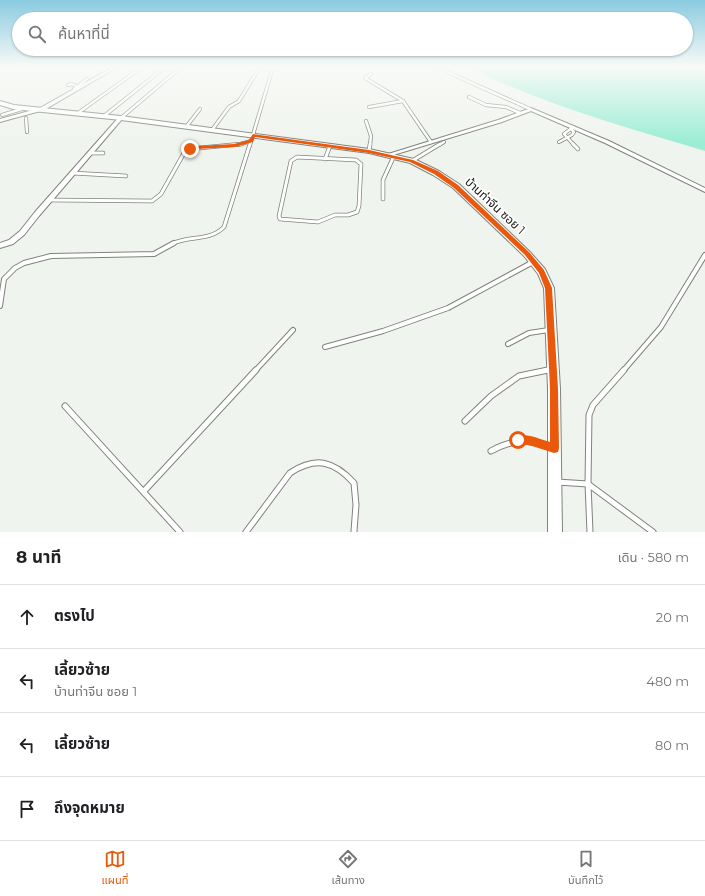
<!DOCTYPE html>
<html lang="th">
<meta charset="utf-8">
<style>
:root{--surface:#fff;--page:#f6f6f6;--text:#202124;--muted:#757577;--line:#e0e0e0;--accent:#ea580c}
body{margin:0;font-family:Montserrat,"Noto Sans Thai",sans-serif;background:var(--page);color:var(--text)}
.stop{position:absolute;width:12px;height:12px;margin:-9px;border:3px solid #ea580c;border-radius:50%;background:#fff}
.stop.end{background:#ea580c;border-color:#fff;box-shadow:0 1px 4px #0008}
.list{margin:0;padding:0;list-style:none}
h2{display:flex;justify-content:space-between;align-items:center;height:52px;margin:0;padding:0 16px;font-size:17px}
h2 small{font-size:13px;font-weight:400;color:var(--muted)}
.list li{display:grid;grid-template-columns:26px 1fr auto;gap:12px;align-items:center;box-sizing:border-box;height:64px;padding:0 16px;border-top:1px solid var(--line)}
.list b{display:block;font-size:15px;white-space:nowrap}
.list p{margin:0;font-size:13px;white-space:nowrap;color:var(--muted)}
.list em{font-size:13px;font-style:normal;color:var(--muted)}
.icon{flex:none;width:22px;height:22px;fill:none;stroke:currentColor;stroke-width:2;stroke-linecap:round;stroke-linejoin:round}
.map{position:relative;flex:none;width:705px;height:532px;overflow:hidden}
.search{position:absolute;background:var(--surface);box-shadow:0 1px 3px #0004;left:12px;right:12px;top:12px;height:44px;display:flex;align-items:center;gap:10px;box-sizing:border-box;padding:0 14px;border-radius:22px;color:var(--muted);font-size:15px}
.sheet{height:308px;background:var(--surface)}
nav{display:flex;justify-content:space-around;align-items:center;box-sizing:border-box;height:56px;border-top:1px solid var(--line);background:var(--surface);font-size:11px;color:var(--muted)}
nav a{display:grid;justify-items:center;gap:2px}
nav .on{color:var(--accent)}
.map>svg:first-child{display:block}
.water{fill:#9cedd5}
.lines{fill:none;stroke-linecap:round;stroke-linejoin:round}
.service-far3-casing{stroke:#7f837d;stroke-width:4}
.service-far2-casing{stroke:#7f837d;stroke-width:4.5}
.service-far1-casing{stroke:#7f837d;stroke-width:6}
.service-casing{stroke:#7f837d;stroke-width:7}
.minor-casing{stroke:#7f837d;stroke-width:2}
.tertiary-casing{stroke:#7f837d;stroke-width:2}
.service-far3{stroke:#fff;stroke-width:2.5}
.service-far2{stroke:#fff;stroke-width:3}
.service-far1{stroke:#fff;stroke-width:4}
.service{stroke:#fff;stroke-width:5}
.minor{fill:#fff;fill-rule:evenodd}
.tertiary{fill:#fff;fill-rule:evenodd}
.route{fill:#ea580c}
.labels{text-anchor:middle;stroke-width:3.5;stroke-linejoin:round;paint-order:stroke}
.street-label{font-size:12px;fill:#151614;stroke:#fff}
</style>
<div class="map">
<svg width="705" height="532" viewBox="0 0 705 532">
<rect width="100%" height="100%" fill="#f0f4ee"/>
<path class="water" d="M469,67H689L705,71V151C626,127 543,105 469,67Z"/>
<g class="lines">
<defs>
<g id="service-far3">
<path d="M436,67L530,109"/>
<path d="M371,74L365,78L403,101L431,142"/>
<path d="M68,85L72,84L78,87"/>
<path d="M74,89L87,79"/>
<path d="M469,97L486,105L506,107L520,113"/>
<path d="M369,107L403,101"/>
<path d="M78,113L142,67"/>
<path d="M2,115L25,108"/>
<path d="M104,116L164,68"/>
<path d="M26,118L27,132"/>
<path d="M121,118L180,68"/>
<path d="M366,121L371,136L370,145"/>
<path d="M186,127L200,109"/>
<path d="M573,127L564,134L574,145"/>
<path d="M212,130L229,107L239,101L260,67"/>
<path d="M559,142L572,135L574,132L571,129"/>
<path d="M237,145L251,141"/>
<path d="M250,145L273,67"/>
<path d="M439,145L444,142"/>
</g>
<g id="service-far2">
<path d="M573,144L578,149"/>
<path d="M369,151L370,144"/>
<path d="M91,153H103"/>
<path d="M297,157L356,160L361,164L359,206L357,212L348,215H335L318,222L280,219L279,216L291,161Z"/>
<path d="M325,159L330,146"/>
<path d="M412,161L440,144"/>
<path d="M72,173L126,176"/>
<path d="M383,199V180L394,156"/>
<path d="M49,200L152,201L161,194L184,153L199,148L242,144"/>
<path d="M172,244C189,235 209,242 224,227L250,144"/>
</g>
<g id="service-far1">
<path d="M0,306L4,279L15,268L24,263L51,256L154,254L174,243"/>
<path d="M508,344L529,333L549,330"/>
<path d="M325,347L383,331L448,308L533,262"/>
<path d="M255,371L293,330"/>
<path d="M544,371L552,369"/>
<path d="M623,371L661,327L705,255"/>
</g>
<g id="service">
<path d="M65,406L180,532"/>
<path d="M465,421L491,396L519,376L548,370"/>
<path d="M491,451C515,438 527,440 552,447"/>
<path d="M557,482L588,484L589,415L593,405L624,370"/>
<path d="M588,484L653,532"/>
<path d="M588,484L590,532"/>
<path d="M144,491L256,370"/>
<path d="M246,532L290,473C316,456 334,461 354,483L356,505L354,531"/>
</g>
<g id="minor">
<path d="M113,67H118L44,110L0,122V119L40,108Z"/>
<path d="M531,108L609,141L705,188V192L605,143L531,111L502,122L390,156L388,157L385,155L498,120Z"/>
<path d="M119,117L123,118L39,216L24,235L13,244L0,248V243L9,240L20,231L35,212Z"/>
</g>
<path id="tertiary" d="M0,101L14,105L121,116L369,149L414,159L439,171L459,184L530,252L545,269L554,288L560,389L562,532H548V389L544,288L538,274L524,256L453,188L433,175L410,163L369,153L121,120L13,109L0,105Z"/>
</defs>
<use href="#service-far3" class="service-far3-casing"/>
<use href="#service-far2" class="service-far2-casing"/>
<use href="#service-far1" class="service-far1-casing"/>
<use href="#service" class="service-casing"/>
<use href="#minor" class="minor-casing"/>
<use href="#tertiary" class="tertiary-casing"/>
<use href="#service-far3" class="service-far3"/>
<use href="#service-far2" class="service-far2"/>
<use href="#service-far1" class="service-far1"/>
<use href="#service" class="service"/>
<use href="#minor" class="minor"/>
<use href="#tertiary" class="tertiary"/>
</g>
<linearGradient id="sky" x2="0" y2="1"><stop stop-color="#89cbe0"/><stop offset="0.47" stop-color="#f8faf7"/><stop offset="1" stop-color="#f8faf7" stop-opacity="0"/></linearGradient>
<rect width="705" height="142" fill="url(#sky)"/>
<path class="route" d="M253,134L369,150L413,160L438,171L458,185L529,252L544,270L552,288L558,389L559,448L558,452L554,453L529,445L515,443L513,440L515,437C526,432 539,439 550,442V389L545,288L539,273L525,255L454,188L434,174L410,162L369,153L255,137L253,142L235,147L196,149L190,151L187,149L196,146L234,144L249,140Z"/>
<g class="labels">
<g class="street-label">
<text transform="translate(495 206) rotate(43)" y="4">บ้านท่าจีน ซอย 1</text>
</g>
</g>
</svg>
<div class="stop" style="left:518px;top:440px"></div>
<div class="stop end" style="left:190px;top:149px"></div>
<div class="search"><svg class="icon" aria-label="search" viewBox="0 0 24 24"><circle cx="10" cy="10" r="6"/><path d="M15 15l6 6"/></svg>ค้นหาที่นี่</div>
</div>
<section class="sheet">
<h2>8 นาที<small>เดิน · 580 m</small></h2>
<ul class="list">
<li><svg class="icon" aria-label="ahead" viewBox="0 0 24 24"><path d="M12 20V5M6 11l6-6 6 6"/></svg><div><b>ตรงไป</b></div><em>20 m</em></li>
<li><svg class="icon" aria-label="left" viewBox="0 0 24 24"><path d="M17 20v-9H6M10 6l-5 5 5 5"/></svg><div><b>เลี้ยวซ้าย</b><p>บ้านท่าจีน ซอย 1</p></div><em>480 m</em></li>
<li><svg class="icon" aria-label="left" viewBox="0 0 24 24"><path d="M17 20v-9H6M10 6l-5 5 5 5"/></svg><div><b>เลี้ยวซ้าย</b></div><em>80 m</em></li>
<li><svg class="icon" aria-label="arrive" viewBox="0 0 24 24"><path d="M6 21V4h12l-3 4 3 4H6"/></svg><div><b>ถึงจุดหมาย</b></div></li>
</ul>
</section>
<nav>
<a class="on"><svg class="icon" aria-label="map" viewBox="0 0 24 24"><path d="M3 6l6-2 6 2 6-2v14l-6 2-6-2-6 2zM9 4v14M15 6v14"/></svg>แผนที่</a>
<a><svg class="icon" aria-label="directions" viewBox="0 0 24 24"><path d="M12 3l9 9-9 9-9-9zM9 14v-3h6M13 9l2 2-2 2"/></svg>เส้นทาง</a>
<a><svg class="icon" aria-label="saved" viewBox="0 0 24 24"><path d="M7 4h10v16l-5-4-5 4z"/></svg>บันทึกไว้</a>
</nav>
